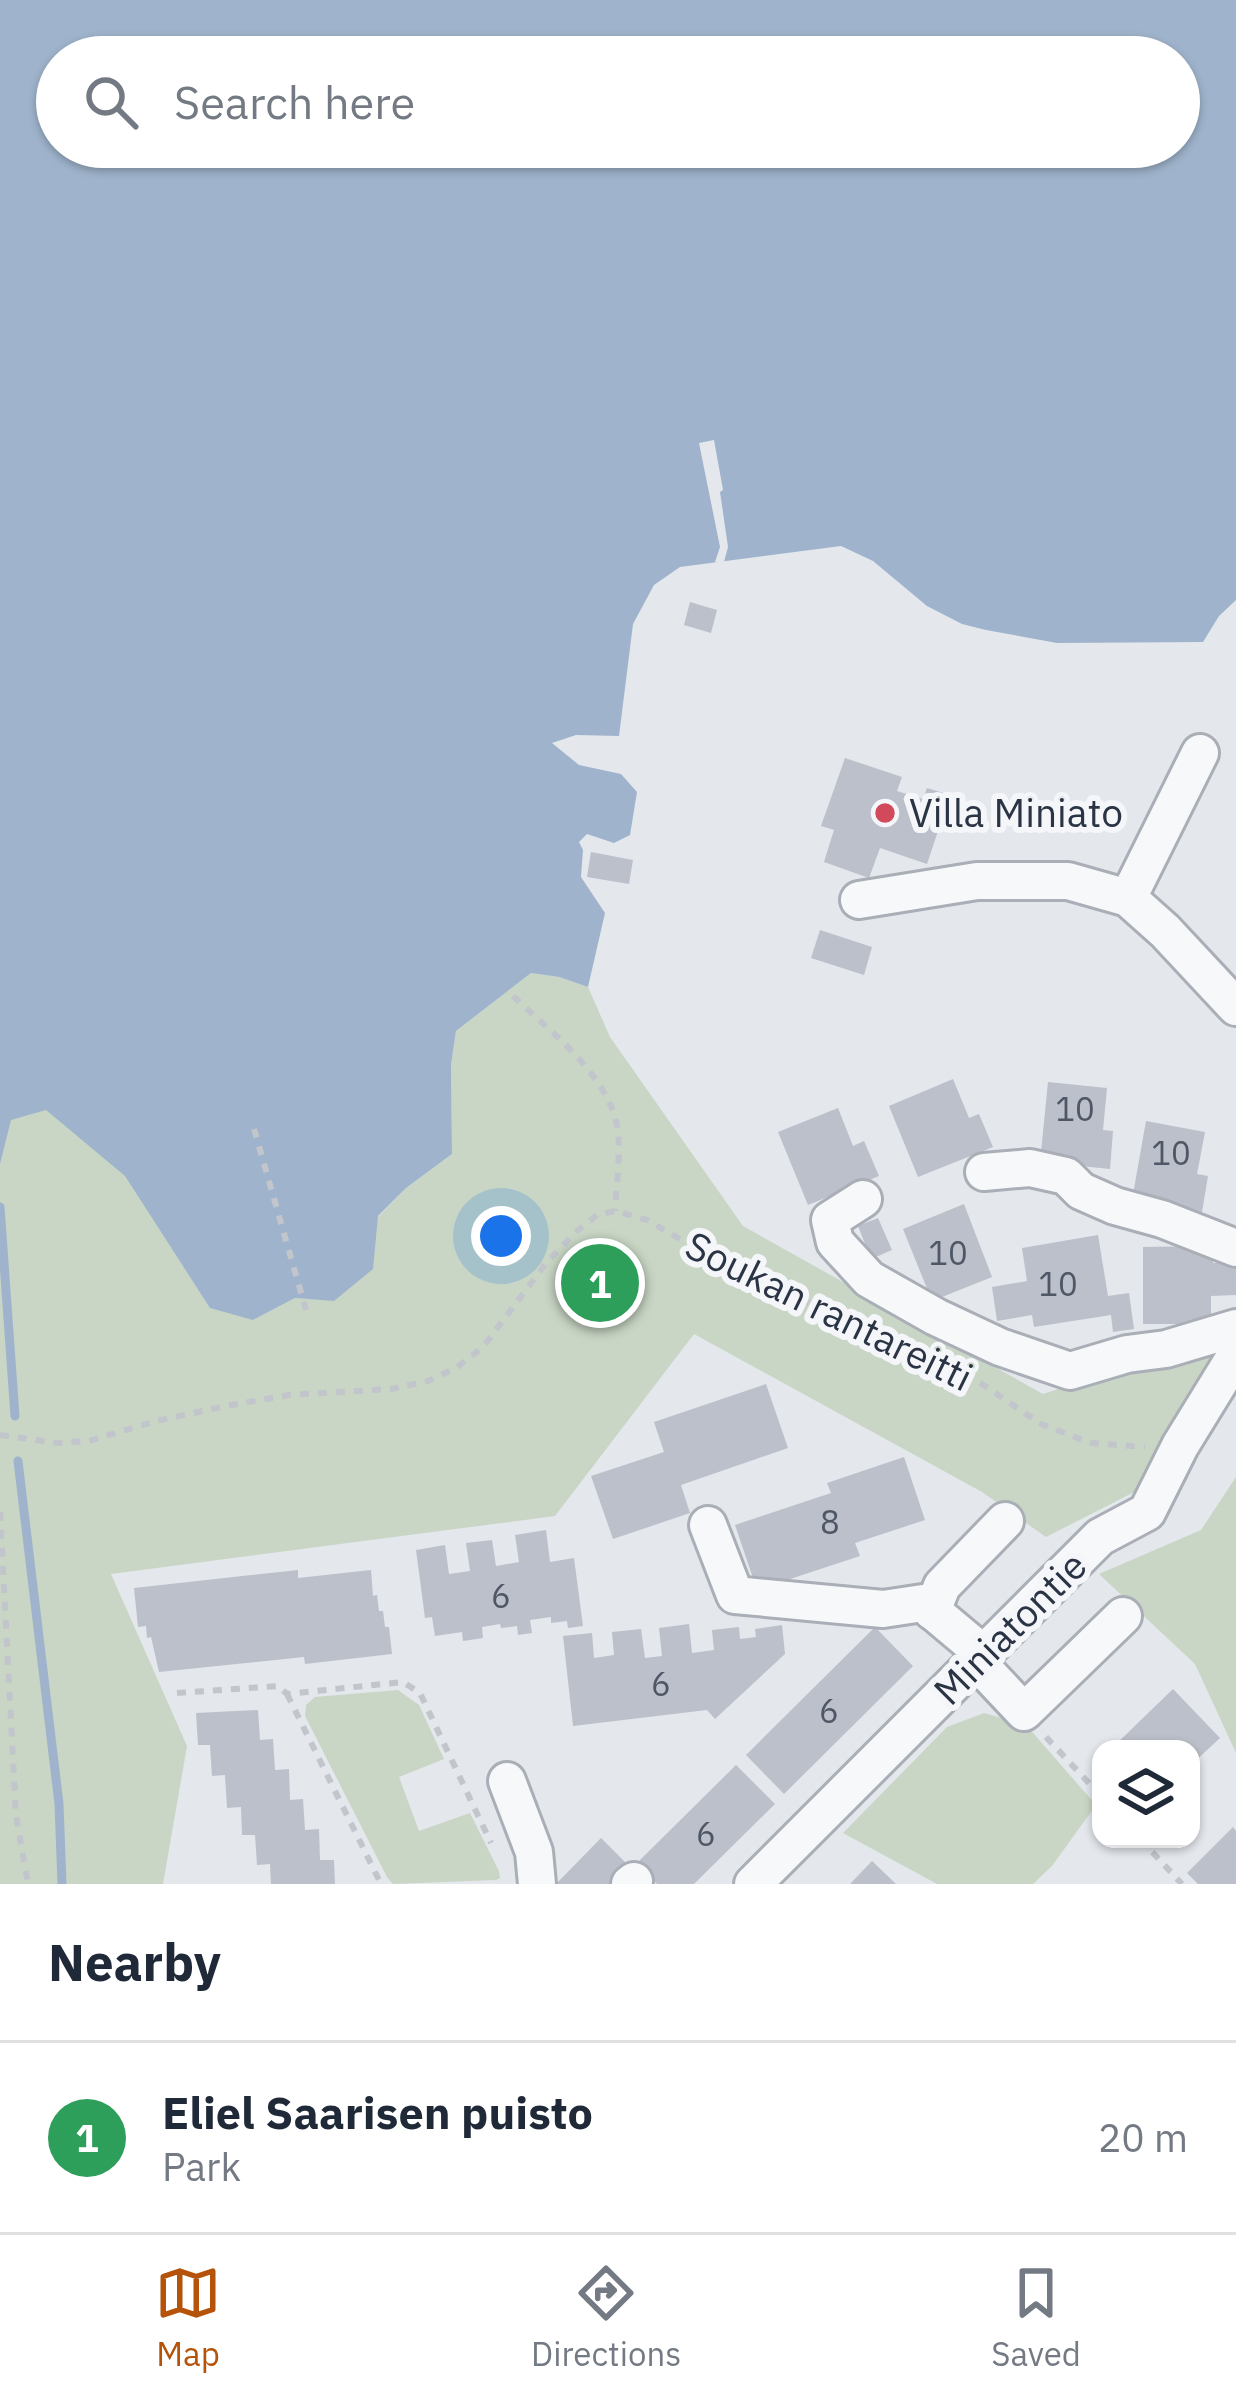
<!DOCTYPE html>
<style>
:root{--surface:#fff;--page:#f2f2f3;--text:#1f2937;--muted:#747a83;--line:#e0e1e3;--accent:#b45309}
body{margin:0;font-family:"IBM Plex Sans",sans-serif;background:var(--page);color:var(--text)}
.controls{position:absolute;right:36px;bottom:36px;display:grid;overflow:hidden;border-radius:24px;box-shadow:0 3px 9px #0004}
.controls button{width:108px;height:108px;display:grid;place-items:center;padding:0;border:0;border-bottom:3px solid var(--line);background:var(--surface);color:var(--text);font:60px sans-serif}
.you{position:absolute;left:501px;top:1236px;width:42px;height:42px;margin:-30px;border:9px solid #fff;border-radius:50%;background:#1a73e8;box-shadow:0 0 0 18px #1a73e833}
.badge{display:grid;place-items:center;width:78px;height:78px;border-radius:50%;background:var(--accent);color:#fff;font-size:39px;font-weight:700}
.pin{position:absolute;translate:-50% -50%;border:6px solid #fff;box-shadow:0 3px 12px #0006}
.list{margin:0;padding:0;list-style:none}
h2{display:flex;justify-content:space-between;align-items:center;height:156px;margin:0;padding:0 48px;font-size:51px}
h2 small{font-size:39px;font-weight:400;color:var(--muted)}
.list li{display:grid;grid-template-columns:78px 1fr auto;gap:36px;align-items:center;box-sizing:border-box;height:192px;padding:0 48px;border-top:3px solid var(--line)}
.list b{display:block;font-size:45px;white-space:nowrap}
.list p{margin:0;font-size:39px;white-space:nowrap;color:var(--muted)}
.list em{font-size:39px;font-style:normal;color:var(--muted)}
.icon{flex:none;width:66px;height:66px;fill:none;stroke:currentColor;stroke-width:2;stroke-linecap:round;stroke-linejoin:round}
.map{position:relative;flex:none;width:1236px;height:1884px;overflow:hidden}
.search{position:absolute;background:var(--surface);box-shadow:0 3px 9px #0004;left:36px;right:36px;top:36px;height:132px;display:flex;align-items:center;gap:30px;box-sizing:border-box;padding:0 42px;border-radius:66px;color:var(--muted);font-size:45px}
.sheet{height:348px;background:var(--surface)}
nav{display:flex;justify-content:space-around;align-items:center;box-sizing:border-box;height:168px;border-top:3px solid var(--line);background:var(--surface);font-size:33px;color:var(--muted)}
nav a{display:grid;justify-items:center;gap:6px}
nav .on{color:var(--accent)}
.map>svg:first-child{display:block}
.green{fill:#c9d6c5}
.water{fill:#9fb4cc;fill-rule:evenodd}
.pier{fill:#e4e7ec}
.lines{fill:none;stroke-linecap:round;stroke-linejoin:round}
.stream{stroke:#9fb4cc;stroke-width:9}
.building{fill:#bbc0ca}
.minor-casing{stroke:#a9aeb7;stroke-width:42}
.path{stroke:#c2c5cb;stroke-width:6;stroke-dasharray:9 9;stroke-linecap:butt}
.minor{stroke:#f7f8fa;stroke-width:36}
.poi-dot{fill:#d1495b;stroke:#f4f6f9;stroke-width:4.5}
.labels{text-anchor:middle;stroke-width:12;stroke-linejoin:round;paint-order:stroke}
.number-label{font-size:33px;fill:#4f5766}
.poi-label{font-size:39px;fill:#2b3445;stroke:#f4f6f9;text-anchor:start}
.street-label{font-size:39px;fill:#2b3445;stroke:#f4f6f9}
</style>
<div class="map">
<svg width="1236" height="1884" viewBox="0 0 1236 1884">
<rect width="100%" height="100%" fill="#e4e7ec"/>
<g class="green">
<path d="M0,853L253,1320L295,1298L334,1300L378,1217L406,1188L452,1154L451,1065L456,1031L531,973L559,977L588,987L610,1037L743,1226L1043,1394L1142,1362L1223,1351L1148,1485L1046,1537L982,1492L694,1334L555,1516L111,1574L187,1746L163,1884H0Z"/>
<path d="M1236,1477V1753L1195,1664L1099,1574L1201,1530Z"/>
<path d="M398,1690L419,1705L444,1759L399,1777L419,1831L470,1813L499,1871L500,1878L496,1880L393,1884L387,1877L305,1716L306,1705L315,1697Z"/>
<path d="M984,1713L1026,1725L1096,1805L1052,1866L1033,1884H937L843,1833L947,1727Z"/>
</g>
<path class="water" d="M0,0H1236V600L1219,616L1203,642L1057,643L986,630L962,624L927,606L873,561L841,546L680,567L654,585L633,624L619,736L576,735L552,743L579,765L621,774L637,792L630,835L614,843L587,834L579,842L583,850L581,877L605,913L588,987L559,977L531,973L456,1031L451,1065L452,1154L406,1188L378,1216L373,1269L334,1301L295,1298L253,1320L210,1308L125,1176L46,1110L11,1120L0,1164ZM57,57H1179V147H57Z"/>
<path class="pier" d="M714,440L723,490L720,492L728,547L724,562H715L720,547L699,443Z"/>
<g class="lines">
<g class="stream">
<path d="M0,1207L15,1416"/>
<path d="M18,1461L59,1804L62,1884"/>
</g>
</g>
<g class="building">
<path d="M690,602L717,610L711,633L684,625Z"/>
<path d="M845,758L902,777L897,791L923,799L927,788L950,795L927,864L880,848L869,878L824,862L834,830L821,826Z"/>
<path d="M591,852L633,860L629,884L587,877Z"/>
<path d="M820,930L872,947L864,975L811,958Z"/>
<path d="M953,1079L969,1118L979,1114L993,1147L918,1177L889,1106Z"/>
<path d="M1048,1082L1107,1088L1103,1130L1113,1131L1110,1169L1040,1162Z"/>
<path d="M838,1108L853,1146L864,1141L879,1176L808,1205L778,1132Z"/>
<path d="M1146,1121L1205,1132L1197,1174L1208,1176L1202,1212L1132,1200Z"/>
<path d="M964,1204L992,1277L932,1301L903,1229Z"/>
<path d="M878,1218L892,1250L871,1259L858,1226Z"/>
<path d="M1098,1235L1108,1296L1129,1293L1134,1329L1113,1332L1111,1315L1034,1327L1032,1315L997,1321L992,1287L1027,1281L1022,1248Z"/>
<path d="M1213,1246V1263L1236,1262V1295L1211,1296V1324H1143V1247Z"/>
<path d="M766,1384L788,1448L681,1485L690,1513L613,1539L591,1476L664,1452L654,1422Z"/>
<path d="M904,1457L925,1520L855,1543L860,1556L757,1590L735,1525L831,1493L827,1483Z"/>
<path d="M546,1530L550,1562L574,1558L583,1626L568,1628L567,1621L551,1623V1617L530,1620L532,1633L518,1635L517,1626L501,1628L500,1624L482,1627L483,1638L463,1641L462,1632L435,1636L432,1617L425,1618L416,1550L445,1545L449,1574L470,1571L466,1543L492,1540L496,1566L519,1562L515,1535Z"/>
<path d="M298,1570V1578L371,1570L373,1596L377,1595L379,1611H383L385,1627H389L392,1654L305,1664L304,1657L159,1672L151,1637L147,1638L146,1626L138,1627L134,1588Z"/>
<path d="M689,1624L692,1653L714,1650L712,1630L739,1627L740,1639L756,1637L755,1629L782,1625L785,1654L715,1719L707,1710L573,1726L563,1636L592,1633L594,1658L614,1655L612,1632L641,1629L645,1658L662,1656L659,1628Z"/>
<path d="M875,1627L913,1666L784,1794L746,1755Z"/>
<path d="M1173,1689L1220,1738L1191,1765V1749H1111Z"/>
<path d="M258,1710L260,1740L273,1739L275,1770L289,1769L290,1800L303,1799L305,1830L319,1829L320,1860H334L335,1884H271L270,1864L257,1865L255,1835H242L241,1807L227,1808L225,1775L212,1776L210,1745H198L196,1713Z"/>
<path d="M736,1765L775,1804L694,1884H657L637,1863Z"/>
<path d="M1233,1827L1236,1831V1884H1198L1187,1873Z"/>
<path d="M601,1838L628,1865L609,1884H556Z"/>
<path d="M872,1861L896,1884H850Z"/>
</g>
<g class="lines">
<defs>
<g id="minor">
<path d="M1128,898L1200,753"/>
<path d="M859,900L977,881H1068L1128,898L1165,931L1236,1007"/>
<path d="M984,1172L1030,1168L1066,1176L1081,1191L1115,1206L1162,1219L1236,1248"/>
<path d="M863,1199L830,1220L835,1242L869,1279L936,1317L1000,1347L1070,1371L1127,1354L1166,1349L1236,1328"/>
<path d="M708,1525L735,1595L883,1609L923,1603L985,1655"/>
<path d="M932,1611L942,1586L1005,1521"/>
<path d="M977,1662L1024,1712L1123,1616"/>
<path d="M507,1781L534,1852L537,1884"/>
<path d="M630,1884L634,1881"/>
<path d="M753,1884L1100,1537L1147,1512L1180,1446L1236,1355"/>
</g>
</defs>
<use href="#minor" class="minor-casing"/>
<g class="path">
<path d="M513,996C548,1029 600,1069 615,1117C623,1145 616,1182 615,1211"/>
<path d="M254,1129L306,1310"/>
<path d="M0,1435L57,1443L89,1441L156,1421L226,1406L289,1395L391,1389L428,1381L456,1368L483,1347L547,1262L576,1232L597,1215L615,1211L647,1220L718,1261L973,1378L1041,1424L1091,1443L1145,1447"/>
<path d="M0,1512L16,1816L28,1884"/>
<path d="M177,1693L278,1686L287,1694L403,1682L420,1693L491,1843"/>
<path d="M287,1694L381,1884"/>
<path d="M1046,1737L1101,1796"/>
<path d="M1140,1839L1182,1884"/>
</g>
<use href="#minor" class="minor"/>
</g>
<circle class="poi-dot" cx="885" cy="813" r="12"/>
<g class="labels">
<g class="number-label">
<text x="1075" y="1121">10</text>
<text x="1171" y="1165">10</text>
<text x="948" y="1265">10</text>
<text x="1058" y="1296">10</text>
<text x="830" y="1534">8</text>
<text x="501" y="1608">6</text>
<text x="661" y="1696">6</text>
<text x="829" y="1723">6</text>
<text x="706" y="1846">6</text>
</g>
<g class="poi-label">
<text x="909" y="827">Villa Miniato</text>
</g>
<g class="street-label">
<text transform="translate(829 1311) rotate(26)" y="14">Soukan rantareitti</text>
<text transform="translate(1010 1628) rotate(-45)" y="14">Miniatontie</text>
</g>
</g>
</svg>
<div class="controls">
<button><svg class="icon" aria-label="layers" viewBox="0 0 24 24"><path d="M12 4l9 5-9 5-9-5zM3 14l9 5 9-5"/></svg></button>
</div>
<div class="you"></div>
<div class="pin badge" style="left:600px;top:1283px;background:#2e9e5b">1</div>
<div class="search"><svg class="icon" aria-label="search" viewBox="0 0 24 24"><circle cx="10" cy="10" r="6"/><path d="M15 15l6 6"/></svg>Search here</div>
</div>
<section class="sheet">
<h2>Nearby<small></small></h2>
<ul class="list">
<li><span class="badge" style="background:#2e9e5b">1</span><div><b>Eliel Saarisen puisto</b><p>Park</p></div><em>20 m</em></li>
</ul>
</section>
<nav>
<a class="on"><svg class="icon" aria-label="map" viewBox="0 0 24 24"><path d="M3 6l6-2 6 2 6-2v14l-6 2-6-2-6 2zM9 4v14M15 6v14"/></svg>Map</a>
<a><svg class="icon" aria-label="directions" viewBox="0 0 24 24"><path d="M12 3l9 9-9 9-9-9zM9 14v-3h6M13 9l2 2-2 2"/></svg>Directions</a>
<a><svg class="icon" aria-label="saved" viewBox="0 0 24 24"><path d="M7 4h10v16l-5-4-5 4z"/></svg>Saved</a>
</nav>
